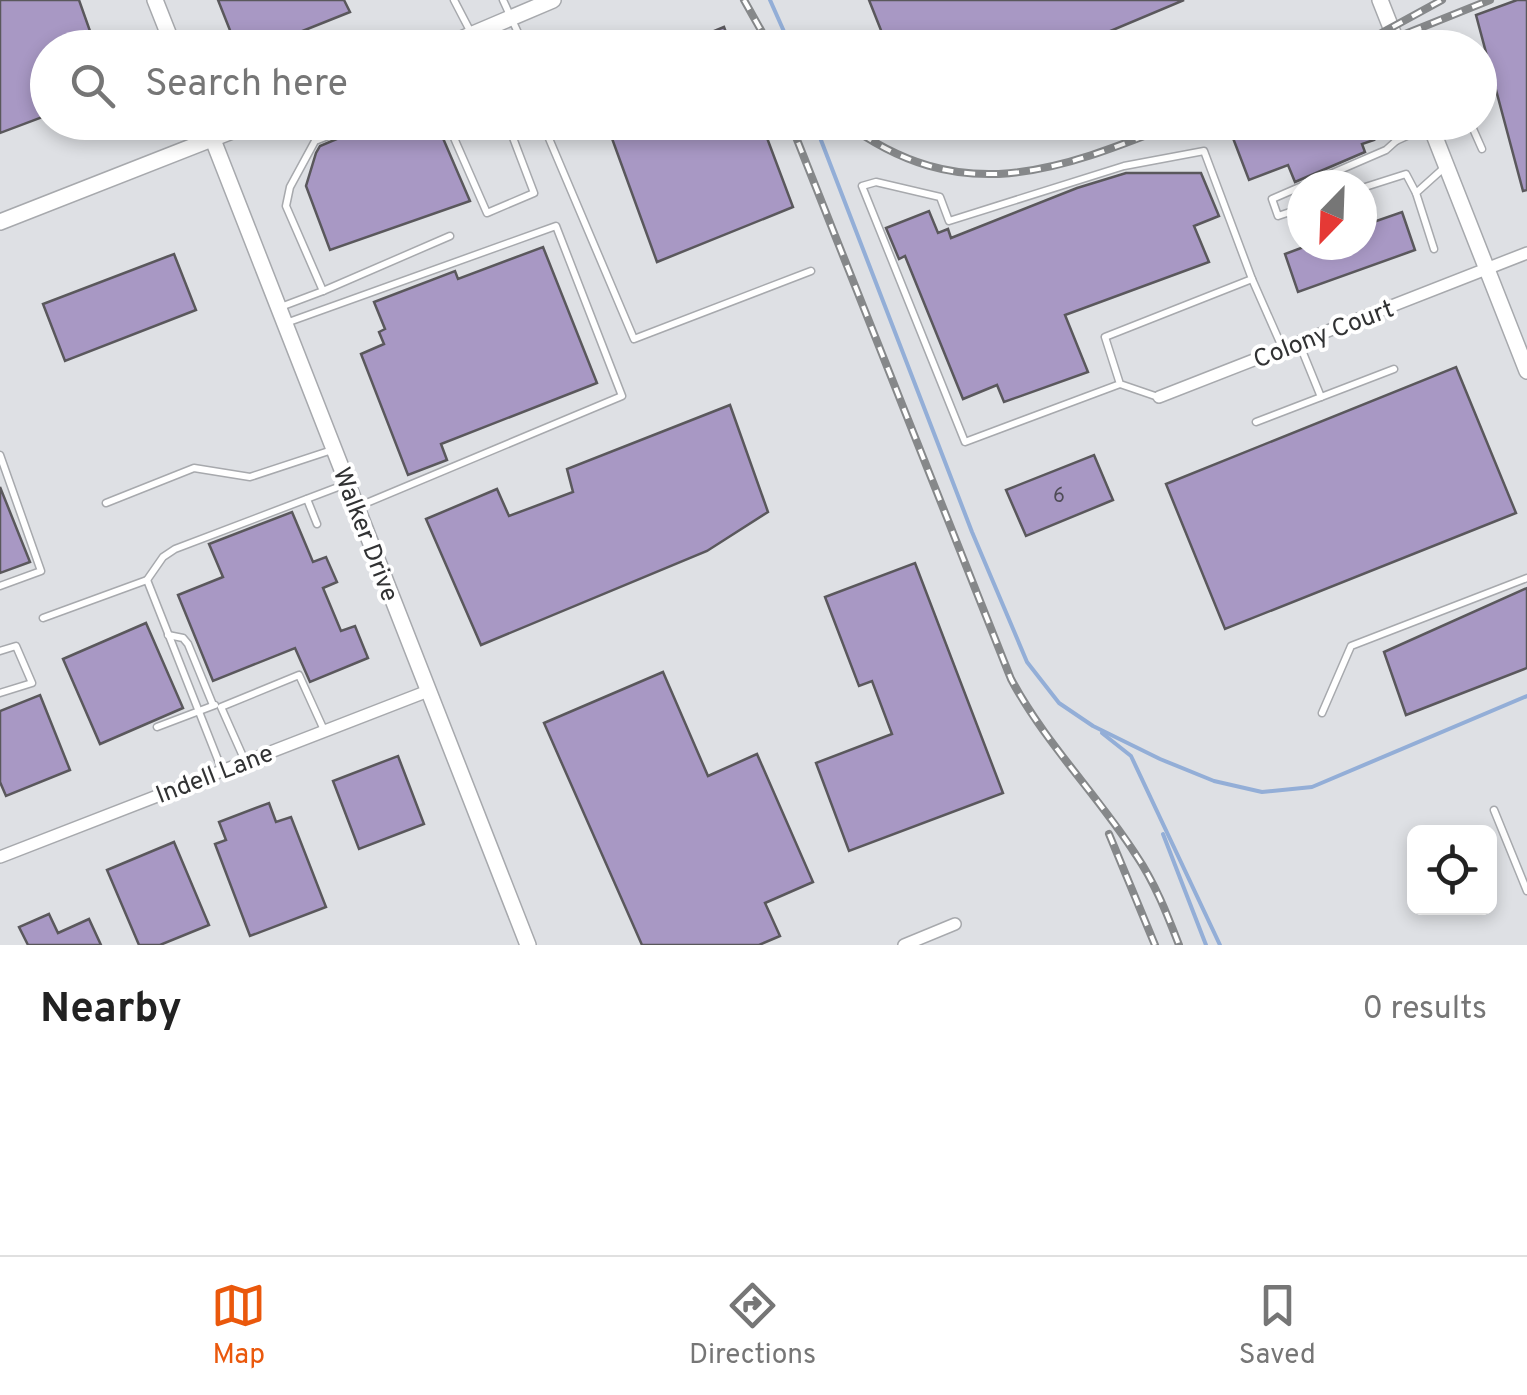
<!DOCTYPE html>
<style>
:root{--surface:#fff;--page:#f6f6f6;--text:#222;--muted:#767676;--line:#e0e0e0;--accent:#ea580c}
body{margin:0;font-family:Overpass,sans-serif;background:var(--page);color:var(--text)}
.controls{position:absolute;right:30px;bottom:30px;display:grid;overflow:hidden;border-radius:15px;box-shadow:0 5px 15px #0003}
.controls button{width:90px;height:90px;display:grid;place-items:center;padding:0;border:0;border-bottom:2px solid var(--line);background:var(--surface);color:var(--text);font:50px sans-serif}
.compass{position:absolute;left:1287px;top:170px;width:90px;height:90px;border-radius:50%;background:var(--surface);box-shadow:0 5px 15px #0003;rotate:203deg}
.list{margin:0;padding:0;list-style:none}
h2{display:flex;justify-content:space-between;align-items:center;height:130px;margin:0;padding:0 40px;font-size:42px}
h2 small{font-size:32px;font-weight:400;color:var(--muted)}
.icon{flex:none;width:55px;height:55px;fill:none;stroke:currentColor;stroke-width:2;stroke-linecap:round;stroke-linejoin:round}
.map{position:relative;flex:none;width:1527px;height:945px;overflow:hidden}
.search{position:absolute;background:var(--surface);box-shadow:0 5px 15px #0003;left:30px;right:30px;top:30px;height:110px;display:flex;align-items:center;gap:25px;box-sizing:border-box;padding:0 35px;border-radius:55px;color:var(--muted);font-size:38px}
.sheet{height:310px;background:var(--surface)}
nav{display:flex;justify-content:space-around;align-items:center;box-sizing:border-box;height:140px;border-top:2px solid var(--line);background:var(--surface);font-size:28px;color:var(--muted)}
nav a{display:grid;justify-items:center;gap:5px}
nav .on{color:var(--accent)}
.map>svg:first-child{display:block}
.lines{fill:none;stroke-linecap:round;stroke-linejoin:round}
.stream{stroke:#93aed7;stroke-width:4}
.building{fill:#a898c4;stroke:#5a585c;stroke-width:2.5}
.service-casing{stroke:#a7a9ad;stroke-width:9}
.minor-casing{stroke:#a7a9ad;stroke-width:14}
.tertiary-casing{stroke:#a7a9ad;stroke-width:18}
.service{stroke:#fff;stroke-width:6}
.minor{stroke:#fff;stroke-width:11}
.tertiary{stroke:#fff;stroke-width:15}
.rail-casing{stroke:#86888a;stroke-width:8}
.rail{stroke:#fff;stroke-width:4;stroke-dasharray:11;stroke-linecap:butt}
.labels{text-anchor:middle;stroke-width:8;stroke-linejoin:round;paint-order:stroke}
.number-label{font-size:20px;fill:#4f4c57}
.street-label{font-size:25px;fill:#313233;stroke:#fff}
</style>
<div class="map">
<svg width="1527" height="945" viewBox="0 0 1527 945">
<rect width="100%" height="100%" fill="#dee0e4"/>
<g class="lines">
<g class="stream">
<path d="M770,0L786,36"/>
<path d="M814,122L972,532L1027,662L1059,703L1093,726L1160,759L1214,781L1262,792L1312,787L1527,696"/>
<path d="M1102,733L1131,756L1220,945"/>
<path d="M1163,834L1206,945"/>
</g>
</g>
<g class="building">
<path d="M0,0H79L96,48H48V115L0,133Z"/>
<path d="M218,0H344L350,12L260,48H237Z"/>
<path d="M869,0H1184L1070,48H888Z"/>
<path d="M1517,0H1527V190L1523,191L1476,15Z"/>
<path d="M724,27L732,48H675V47Z"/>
<path d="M377,122H436L470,201L330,250L306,186L316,153L320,146Z"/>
<path d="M606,122H761L793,207L657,262Z"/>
<path d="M1234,122H1367L1374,140L1362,144L1365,152L1295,182L1288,165L1249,180L1228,125Z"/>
<path d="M1126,173H1201L1219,216L1194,226L1209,262L1065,315L1088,372L1004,402L997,385L963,399L905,256L899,259L886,228L929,211L938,233L948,229L951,238L1077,188Z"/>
<path d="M1402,212L1415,250L1298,292L1285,254L1309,245H1362V226Z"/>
<path d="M543,247L597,383L441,444L447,460L408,475L361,354L384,344L379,332L385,329L374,302L455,271L458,279Z"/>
<path d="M174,254L196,310L65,361L43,304Z"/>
<path d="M1456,367L1516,513L1225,629L1166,484Z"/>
<path d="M730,405L768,512L707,551L481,645L426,519L497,489L509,516L573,492L567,469Z"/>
<path d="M1094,455L1113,500L1026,536L1006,490Z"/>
<path d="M0,487L30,562L0,573Z"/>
<path d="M292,512L313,562L326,557L337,582L323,588L341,631L355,626L368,658L310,682L295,648L213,681L178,595L223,577L209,544Z"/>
<path d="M915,563L1003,793L849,851L816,763L892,734L872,681L859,686L825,597Z"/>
<path d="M1527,588V668L1406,715L1384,652Z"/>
<path d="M146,623L183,708L100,744L63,659Z"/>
<path d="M663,672L708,776L757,754L813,882L765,903L780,936L759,945H642L544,723Z"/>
<path d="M40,695L70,770L6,796L0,782V711Z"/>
<path d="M398,756L424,824L359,849L333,781Z"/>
<path d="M269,803L276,822L291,817L326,907L250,936L215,844L226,840L219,822Z"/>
<path d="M174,842L209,925L160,945H139L107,870Z"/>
<path d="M49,914L58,933L89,919L101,945H28L19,927Z"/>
</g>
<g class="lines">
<defs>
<g id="service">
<path d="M454,0L479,48"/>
<path d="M503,0L525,48"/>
<path d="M364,122L315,141L290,187L286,206L323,291L450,236"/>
<path d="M447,122L487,213L534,193L507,122"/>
<path d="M542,122L634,339L811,271"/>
<path d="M1389,122L1396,141"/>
<path d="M1470,122L1482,149"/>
<path d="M1305,185L1386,150L1396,141L1429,126"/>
<path d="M1302,186L1272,199L1278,216L1302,208"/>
<path d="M1362,188L1406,174L1416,193"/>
<path d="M1434,249L1416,193L1446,166"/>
<path d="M1252,279L1282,347"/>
<path d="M278,308L323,291"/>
<path d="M286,323L556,226L622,396L357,507"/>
<path d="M1299,343L1321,397"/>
<path d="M1120,384L965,442L862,186L876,182L940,197L949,221L1124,166L1204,151L1252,279L1105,337L1120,384L1158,397"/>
<path d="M1256,422L1394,369"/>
<path d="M0,455L41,571L0,586"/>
<path d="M307,499L317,524"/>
<path d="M106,503L194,468L250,477L332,450"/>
<path d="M147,580L163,557L175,549L346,484"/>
<path d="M43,618L147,580L222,770"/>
<path d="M168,635L183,638L188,644L213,705"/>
<path d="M0,651L16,646L32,683L0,693"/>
<path d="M1322,713L1351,646L1527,578"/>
<path d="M157,727L215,705"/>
<path d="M245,761L221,707L299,675L324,730"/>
<path d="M1494,810L1527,891"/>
</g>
<g id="minor">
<path d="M1159,397L1527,253"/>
<path d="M0,857L428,691"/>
<path d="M904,945L955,924"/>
</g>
<g id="tertiary">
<path d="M155,0L174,48"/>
<path d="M1380,0L1399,48"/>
<path d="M440,48L553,0"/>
<path d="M206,122L528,945"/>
<path d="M1429,122L1527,371"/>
<path d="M0,222L255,122"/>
</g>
</defs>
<use href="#service" class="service-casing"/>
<use href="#minor" class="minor-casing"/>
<use href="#tertiary" class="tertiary-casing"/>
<use href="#service" class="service"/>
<use href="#minor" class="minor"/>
<use href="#tertiary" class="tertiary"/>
<defs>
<g id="rail">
<path d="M744,0L771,48"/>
<path d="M1354,48L1442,0"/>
<path d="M1370,48L1490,0"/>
<path d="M790,122L1011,679C1045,743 1097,794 1136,855C1155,883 1167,914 1179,945"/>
<path d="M844,122C962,210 1059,170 1180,122"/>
<path d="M1109,834L1155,945"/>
</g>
</defs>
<use href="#rail" class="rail-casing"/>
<use href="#rail" class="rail"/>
</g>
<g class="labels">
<g class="number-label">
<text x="1059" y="502">6</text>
</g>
<g class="street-label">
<text transform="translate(1323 333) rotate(-21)" y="9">Colony Court</text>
<text transform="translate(367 534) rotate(69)" y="9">Walker Drive</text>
<text transform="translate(214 773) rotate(-21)" y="9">Indell Lane</text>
</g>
</g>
</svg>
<div class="controls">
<button><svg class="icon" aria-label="locate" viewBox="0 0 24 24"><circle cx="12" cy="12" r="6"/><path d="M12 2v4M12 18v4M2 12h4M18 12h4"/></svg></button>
</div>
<svg class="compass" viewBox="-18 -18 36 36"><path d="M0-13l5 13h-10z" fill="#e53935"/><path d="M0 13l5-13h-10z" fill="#767676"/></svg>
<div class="search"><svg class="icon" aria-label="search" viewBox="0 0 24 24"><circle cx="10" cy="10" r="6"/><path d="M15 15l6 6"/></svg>Search here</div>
</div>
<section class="sheet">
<h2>Nearby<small>0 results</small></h2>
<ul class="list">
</ul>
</section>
<nav>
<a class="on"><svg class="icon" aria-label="map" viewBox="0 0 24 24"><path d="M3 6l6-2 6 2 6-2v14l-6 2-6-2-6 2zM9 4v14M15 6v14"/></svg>Map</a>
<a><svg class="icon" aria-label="directions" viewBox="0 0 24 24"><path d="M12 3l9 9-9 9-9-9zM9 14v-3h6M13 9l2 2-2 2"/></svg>Directions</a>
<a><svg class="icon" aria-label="saved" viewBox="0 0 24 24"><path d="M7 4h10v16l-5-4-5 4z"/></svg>Saved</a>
</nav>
